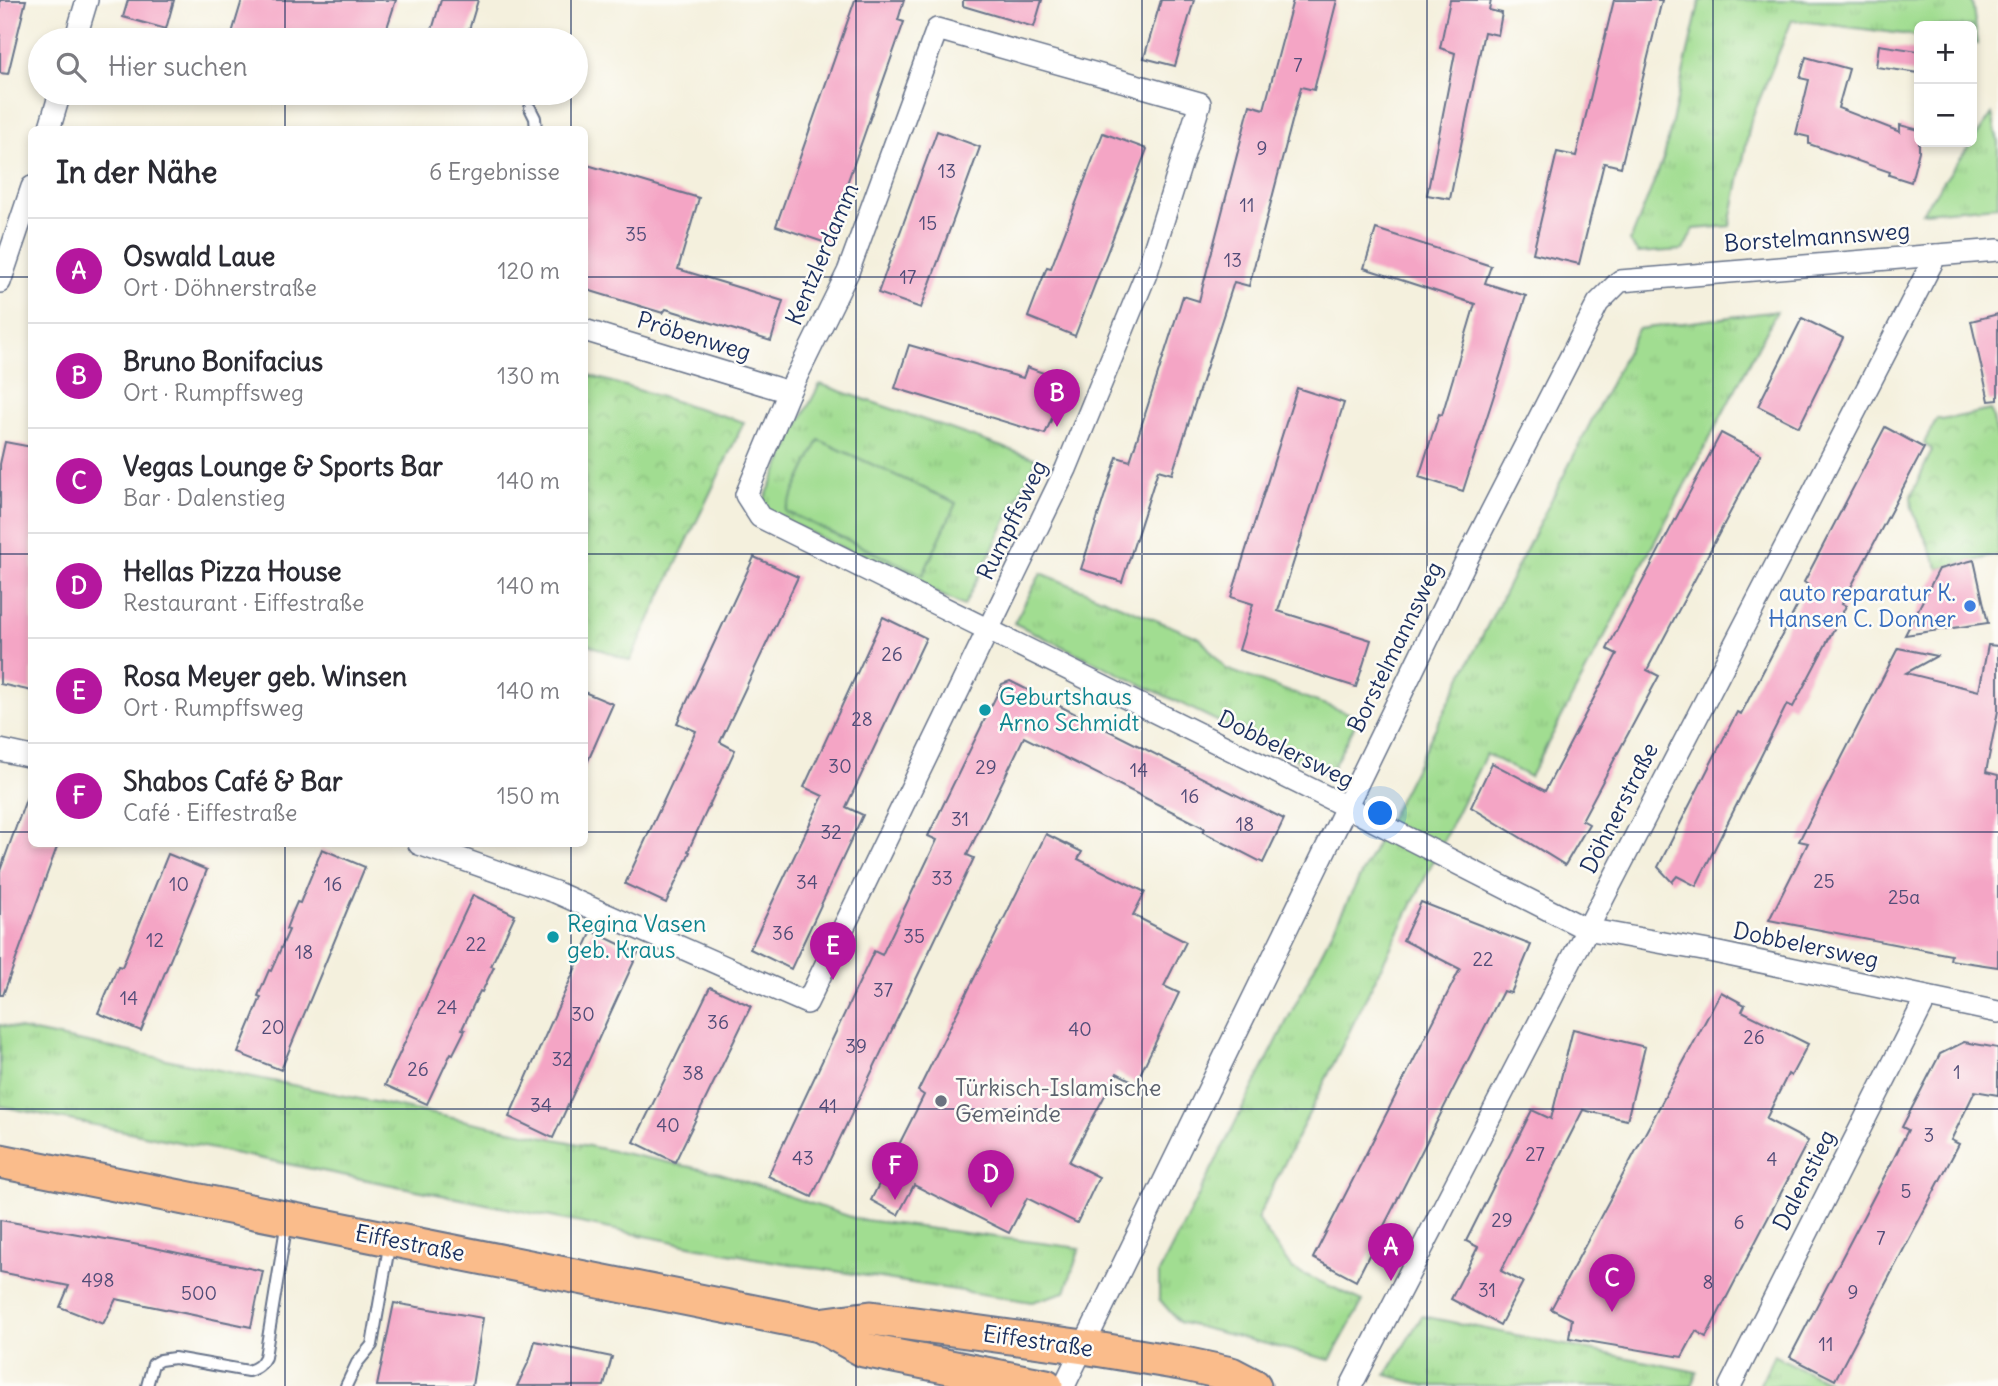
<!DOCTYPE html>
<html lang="de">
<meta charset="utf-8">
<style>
:root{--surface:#fff;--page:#f2f2f3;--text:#2b2b33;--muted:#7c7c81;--line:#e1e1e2;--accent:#b5179e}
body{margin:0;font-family:Delius,sans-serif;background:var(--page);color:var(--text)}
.controls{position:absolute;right:21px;top:21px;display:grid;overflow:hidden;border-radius:10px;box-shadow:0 4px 10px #0003}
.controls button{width:63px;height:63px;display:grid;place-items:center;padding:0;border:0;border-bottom:2px solid var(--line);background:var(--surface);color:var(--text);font:35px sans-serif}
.you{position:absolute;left:1381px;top:814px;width:24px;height:24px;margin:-18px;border:5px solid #fff;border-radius:50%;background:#1a73e8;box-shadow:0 0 0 10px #1a73e833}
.badge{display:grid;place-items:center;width:46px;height:46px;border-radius:50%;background:var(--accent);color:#fff;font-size:23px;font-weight:700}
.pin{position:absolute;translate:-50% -58px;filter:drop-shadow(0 2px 4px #0008)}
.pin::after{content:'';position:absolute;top:37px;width:24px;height:21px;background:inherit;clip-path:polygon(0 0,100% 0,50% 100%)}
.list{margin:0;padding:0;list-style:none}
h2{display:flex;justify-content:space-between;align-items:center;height:91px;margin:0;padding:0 28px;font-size:30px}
h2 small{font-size:23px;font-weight:400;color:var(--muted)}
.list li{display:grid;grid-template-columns:46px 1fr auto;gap:21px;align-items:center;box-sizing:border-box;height:105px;padding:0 28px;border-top:2px solid var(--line)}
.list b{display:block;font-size:26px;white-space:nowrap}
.list p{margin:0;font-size:23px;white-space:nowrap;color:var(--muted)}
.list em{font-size:23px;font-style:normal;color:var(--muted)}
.icon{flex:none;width:38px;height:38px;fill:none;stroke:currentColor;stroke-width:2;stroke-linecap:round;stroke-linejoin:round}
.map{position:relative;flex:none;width:1998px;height:1386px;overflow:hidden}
.search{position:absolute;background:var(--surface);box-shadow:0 4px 10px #0003;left:28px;top:28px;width:560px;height:77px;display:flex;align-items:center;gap:18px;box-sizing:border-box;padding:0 24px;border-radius:38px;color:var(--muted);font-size:26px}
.panel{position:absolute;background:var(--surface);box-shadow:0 4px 10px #0003;left:28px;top:126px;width:560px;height:721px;border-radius:10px}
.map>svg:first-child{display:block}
.grass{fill:url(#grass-tufts);stroke:#5e8678;stroke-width:2}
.park{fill:url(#park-crowns);stroke:#5e8678;stroke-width:2}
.pitch{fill:#a1dd91;stroke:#5e8678;stroke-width:2}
.building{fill:#f4a5c5}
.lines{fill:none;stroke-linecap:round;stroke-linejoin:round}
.lane-casing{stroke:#67738a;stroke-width:14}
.street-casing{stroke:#67738a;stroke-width:24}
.primary-casing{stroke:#67738a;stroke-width:37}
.lane{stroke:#fff;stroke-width:10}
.street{stroke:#fff;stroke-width:21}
.primary{stroke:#fabc8b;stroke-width:33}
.grid{fill:none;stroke:#1b2f5e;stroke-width:2;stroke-opacity:0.55}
.shop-dot{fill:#3f7fe0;stroke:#fdfcf7;stroke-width:2.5}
.culture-dot{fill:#0f9aa8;stroke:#fdfcf7;stroke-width:2.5}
.worship-dot{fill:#6b7280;stroke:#fdfcf7;stroke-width:2.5}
.labels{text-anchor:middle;stroke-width:5;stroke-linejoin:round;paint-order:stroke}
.number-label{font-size:19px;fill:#514c78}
.street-label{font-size:23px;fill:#1b2f5e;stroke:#fdfcf7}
.shop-label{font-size:23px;fill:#366cbe;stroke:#fdfcf7;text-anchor:end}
.culture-label{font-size:23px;fill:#0d838f;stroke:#fdfcf7;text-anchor:start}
.worship-label{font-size:23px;fill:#5b616d;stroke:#fdfcf7;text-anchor:start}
</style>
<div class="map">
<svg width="1998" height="1386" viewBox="0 0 1998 1386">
<defs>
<pattern id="grass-tufts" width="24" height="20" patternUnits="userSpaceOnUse" patternTransform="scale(1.75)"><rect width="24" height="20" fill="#a1dd91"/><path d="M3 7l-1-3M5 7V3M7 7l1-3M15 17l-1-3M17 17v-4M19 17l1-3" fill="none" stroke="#8abe7f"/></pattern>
<pattern id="park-crowns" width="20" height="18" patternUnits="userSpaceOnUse" patternTransform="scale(1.75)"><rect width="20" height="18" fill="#a1dd91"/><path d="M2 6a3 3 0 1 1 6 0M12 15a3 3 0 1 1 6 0" fill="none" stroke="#8abe7f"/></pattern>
</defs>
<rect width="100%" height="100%" fill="#fdfcf7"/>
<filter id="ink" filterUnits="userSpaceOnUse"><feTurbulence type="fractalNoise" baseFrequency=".0143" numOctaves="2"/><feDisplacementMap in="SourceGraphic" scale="14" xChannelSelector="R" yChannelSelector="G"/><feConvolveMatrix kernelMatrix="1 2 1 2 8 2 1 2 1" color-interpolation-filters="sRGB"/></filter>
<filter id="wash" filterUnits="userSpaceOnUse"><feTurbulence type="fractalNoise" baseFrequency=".00686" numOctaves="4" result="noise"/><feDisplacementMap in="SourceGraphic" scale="28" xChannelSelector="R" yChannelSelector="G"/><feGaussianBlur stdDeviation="1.57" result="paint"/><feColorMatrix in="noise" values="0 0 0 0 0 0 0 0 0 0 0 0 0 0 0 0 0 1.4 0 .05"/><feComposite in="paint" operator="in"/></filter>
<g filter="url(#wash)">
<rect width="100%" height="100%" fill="#f4f0dd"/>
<g class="grass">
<path d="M1700,0H1972L1978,44L1972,43V26H1919V36L1792,20L1751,120L1730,226L1694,229L1683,250L1638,253L1630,242L1664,157Z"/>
<path d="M1992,114L1998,142V206L1922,212Z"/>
<path d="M1777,311L1530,777L1486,754L1257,1219L1292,1269L1363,1301L1330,1360L1179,1322L1159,1299V1273L1638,329Z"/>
<path d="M820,384L1037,459L964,606L760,509L797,427Z"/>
<path d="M1041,573L1200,638L1226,669L1359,717L1329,775L1014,623Z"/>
<path d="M0,1025L720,1173L857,1219L1080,1248L1065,1292L1032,1302L759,1259L0,1106Z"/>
<path d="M1422,1316L1697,1372L1692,1386H1427L1386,1375Z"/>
<path d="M1774,1355L1836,1386H1759Z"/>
</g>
<g class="park">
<path d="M585,374L744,422L630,661L585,643Z"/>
<path d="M1991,410L1998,440V555L1939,569L1912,509L1911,496L1932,450L1924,443L1937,418L1942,420Z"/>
</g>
<path class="pitch" d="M819,440L956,503L923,575L785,511Z"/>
<g id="blocks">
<g class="building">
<path d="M0,0H26L8,74L0,73Z"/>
<path d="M128,0H174L166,29L123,17Z"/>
<path d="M242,0H396L383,40H230Z"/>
<path d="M441,0H478L466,40H429Z"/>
<path d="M855,0H904L898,20L904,22L826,243L776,226Z"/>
<path d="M963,0H1042L1034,27L963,6Z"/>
<path d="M1161,0H1194L1175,66L1144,58Z"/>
<path d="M1293,0H1337L1314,90L1301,87L1249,286L1234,282L1172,474L1158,470L1122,582L1081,569L1117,457L1130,461L1183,296L1199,301L1250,105L1264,109Z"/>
<path d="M1450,0H1491L1489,10L1502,13L1498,35L1484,32L1450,199L1427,195L1455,53L1440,48Z"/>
<path d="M1614,0H1662L1621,167L1604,163L1579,264L1533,253L1557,152L1576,156Z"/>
<path d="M1879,45L1919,51V73L1876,67Z"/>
<path d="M1806,57L1849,69L1838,108L1900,132V125L1919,130V151L1911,182L1889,175L1890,172L1809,144V137L1796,134L1809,80L1800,78Z"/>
<path d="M937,131L980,147L921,308L878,293Z"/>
<path d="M1103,133L1147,149L1075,336L1028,317L1047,267L1051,268Z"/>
<path d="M584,164L699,198L678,269L783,301L771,341L666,309L663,313L584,289Z"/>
<path d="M1376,229L1491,266L1485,283L1526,296L1463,491L1419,477L1439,414L1442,415L1475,304L1364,268Z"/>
<path d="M1998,314V400L1989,401L1971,321Z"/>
<path d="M1802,318L1843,338L1799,427L1758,406Z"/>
<path d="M909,345L1023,378L1027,367L1068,382L1045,434L895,388Z"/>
<path d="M1297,388L1344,403L1278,611L1371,640L1356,687L1239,650L1253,604L1231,597Z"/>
<path d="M1885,427L1924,448L1842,604L1846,606L1793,707L1787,704L1696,886L1677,876L1672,882L1658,867L1737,712L1741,714L1808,585L1804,582Z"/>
<path d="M1721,433L1761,454L1647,670L1659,676L1582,820L1589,824L1565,865L1471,807L1492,763L1545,791L1617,654L1607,649Z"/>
<path d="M5,442L32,447V691L0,684V464Z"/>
<path d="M754,557L798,577L720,742L735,750L688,851L690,852L666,903L625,884L696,731L677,723Z"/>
<path d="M1974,560L1988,623L1905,635L1939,569Z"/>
<path d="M883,617L926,638L846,807L863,815L791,969L750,949L823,796L804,787Z"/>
<path d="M1988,645L1998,646V711L1986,772L1998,775V967L1950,960L1951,955L1769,920L1808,843L1799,841L1898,648L1937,656L1906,673L1979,691Z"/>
<path d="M1010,681L1284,819L1263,863L1203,832L1205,828L1024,737L967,855L974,858L812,1197L768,1176L874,951L882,955L937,840L928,836L1002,684Z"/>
<path d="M584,692L613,704L584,770Z"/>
<path d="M29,791L32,792V844H58L3,995H0V871Z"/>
<path d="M1046,834L1082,852L1078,859L1145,892L1133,915L1186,942L1164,986L1179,993L1136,1083L1117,1073L1069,1162L1099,1177L1077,1223L1027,1198L1009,1233L914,1185L898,1215L871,1200L924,1095L918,1091Z"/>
<path d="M322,849L365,867L281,1070L238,1053L261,997L258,996L269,970L271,971L289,930L286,929L291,916L297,902L300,903Z"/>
<path d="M168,854L207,870L141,1031L98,1013L118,966L122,967Z"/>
<path d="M473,895L515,915L491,966L494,967L488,979L482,992L480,991L462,1029L465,1030L453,1054L451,1053L427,1104L385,1085Z"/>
<path d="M1421,902L1531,945L1511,993L1503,991L1356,1281L1313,1258L1460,969L1403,940Z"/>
<path d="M592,931L638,953L553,1138L509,1117Z"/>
<path d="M710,987L751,1006L675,1162L634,1142Z"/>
<path d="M1721,992L1745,1005L1742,1011L1808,1044L1791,1076L1788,1074L1766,1119L1808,1141L1706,1337L1696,1331L1682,1357L1569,1338L1572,1319L1551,1309Z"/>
<path d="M1573,1029L1645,1047L1627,1120L1583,1110L1501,1271L1523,1282L1500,1325L1451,1299L1478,1247L1466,1241L1532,1110L1551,1119Z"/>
<path d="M1964,1042L1998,1048V1095L1975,1091L1951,1140L1959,1144L1835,1380L1790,1357L1894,1158L1908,1130L1902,1127L1940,1054Z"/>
<path d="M0,1220L150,1247L263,1271L251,1327L116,1299L103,1324L60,1307L69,1286L0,1272Z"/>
<path d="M394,1303L483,1318L472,1386H377Z"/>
<path d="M535,1341L612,1357L604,1386H517L530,1359Z"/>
</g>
</g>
</g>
<g filter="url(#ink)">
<use href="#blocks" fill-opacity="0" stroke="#67738a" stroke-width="2"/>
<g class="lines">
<defs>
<g id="lane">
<path d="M530,108L535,118L536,130"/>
<path d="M147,1386L153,1364L160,1360L174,1358L248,1371C257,1368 261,1365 265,1357L287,1221"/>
<path d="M346,1386L357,1363L372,1345L390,1241"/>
</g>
<g id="street">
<path d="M75,40L87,0"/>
<path d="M49,130L60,93"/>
<path d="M0,282L32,187"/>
<path d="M584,330L789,392"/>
<path d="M0,750L32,757"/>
<path d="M419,844L555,892L807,1003L1066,469L1148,269L1200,103L937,29L848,272L789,392L746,495L760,517L1347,807L1586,929L1714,952L1998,1012"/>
<path d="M1064,1386L1468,557L1598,303L1620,281L1998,250"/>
<path d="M1351,1386L1936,255"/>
<path d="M1730,1386L1926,998"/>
</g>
<g id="primary">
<path d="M0,1161L819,1325L864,1350L1046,1386"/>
<path d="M819,1325L871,1318L1084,1347L1180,1363L1231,1374L1254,1386"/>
</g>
</defs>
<use href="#lane" class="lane-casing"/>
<use href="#street" class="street-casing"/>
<use href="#primary" class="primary-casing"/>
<use href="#lane" class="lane"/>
<use href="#street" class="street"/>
<use href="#primary" class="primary"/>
</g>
</g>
<path class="grid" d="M285,0V40M571,0V40M856,0V1386M1142,0V1386M1427,0V1386M1713,0V1386M285,93V130M571,93V130M0,277H32M584,277H1998M0,554H32M584,554H1998M0,832H32M584,832H1998M285,844V1386M571,844V1386M0,1109H1998"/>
<circle class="shop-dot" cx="1970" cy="606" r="7"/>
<g class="culture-dot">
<circle cx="985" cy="710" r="7"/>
<circle cx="553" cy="937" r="7"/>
</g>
<circle class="worship-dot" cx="941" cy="1101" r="7"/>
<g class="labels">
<g class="number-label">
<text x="1298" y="72">7</text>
<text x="1262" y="155">9</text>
<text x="947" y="178">13</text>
<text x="1247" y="212">11</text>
<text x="928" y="230">15</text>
<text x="636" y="241">35</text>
<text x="1233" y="267">13</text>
<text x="908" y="284">17</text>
<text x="892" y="661">26</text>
<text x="862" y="726">28</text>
<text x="840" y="773">30</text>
<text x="986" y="774">29</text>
<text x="1139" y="777">14</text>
<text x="1190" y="803">16</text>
<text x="960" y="826">31</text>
<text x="1245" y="831">18</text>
<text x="831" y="839">32</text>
<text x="942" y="885">33</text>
<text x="1824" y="888">25</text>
<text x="807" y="889">34</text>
<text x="179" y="891">10</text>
<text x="333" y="891">16</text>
<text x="1904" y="904">25a</text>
<text x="783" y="940">36</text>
<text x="914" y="943">35</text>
<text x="155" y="947">12</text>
<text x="476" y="951">22</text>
<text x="304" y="959">18</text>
<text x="1483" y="966">22</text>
<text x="883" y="997">37</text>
<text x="129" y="1005">14</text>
<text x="447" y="1014">24</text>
<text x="583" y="1021">30</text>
<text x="718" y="1029">36</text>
<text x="273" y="1034">20</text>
<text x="1080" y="1036">40</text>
<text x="1754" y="1044">26</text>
<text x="856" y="1053">39</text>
<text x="562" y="1066">32</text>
<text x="418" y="1076">26</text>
<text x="1957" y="1079">1</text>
<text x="693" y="1080">38</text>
<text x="541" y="1112">34</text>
<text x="828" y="1113">41</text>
<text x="668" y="1132">40</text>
<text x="1929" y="1142">3</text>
<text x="1535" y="1161">27</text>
<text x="803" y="1165">43</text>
<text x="1772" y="1166">4</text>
<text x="1906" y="1198">5</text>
<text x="1502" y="1227">29</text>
<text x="1739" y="1229">6</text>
<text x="1881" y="1245">7</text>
<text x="98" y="1287">498</text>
<text x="1708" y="1289">8</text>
<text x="1487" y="1297">31</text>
<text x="1853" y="1299">9</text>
<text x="199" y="1300">500</text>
<text x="1826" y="1351">11</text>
</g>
<g class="street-label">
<text transform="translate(1817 237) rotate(-4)" y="8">Borstelmannsweg</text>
<text transform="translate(822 254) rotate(-67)" y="8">Kentzlerdamm</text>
<text transform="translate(694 336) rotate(17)" y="8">Pröbenweg</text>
<text transform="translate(1012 520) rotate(-64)" y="8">Rumpffsweg</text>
<text transform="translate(1395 647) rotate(-64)" y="8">Borstelmannsweg</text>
<text transform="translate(1286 749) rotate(26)" y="8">Dobbelersweg</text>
<text transform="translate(1619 808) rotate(-63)" y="8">Döhnerstraße</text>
<text transform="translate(1806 945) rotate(12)" y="8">Dobbelersweg</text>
<text transform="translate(1804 1180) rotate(-63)" y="8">Dalenstieg</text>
<text transform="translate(410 1243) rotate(11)" y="8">Eiffestraße</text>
<text transform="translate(1038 1341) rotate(8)" y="8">Eiffestraße</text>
</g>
<g class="shop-label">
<text x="1956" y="601">auto reparatur K.<tspan x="1956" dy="26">Hansen C. Donner</tspan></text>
</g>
<g class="culture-label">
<text x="999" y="705">Geburtshaus<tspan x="999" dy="26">Arno Schmidt</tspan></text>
<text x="567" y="932">Regina Vasen<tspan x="567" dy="26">geb. Kraus</tspan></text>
</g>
<g class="worship-label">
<text x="955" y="1096">Türkisch-Islamische<tspan x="955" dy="26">Gemeinde</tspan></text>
</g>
</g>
</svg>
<div class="controls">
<button>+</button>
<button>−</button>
</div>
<div class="you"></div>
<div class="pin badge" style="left:1391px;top:1281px">A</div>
<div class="pin badge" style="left:1057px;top:427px">B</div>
<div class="pin badge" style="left:1612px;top:1312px">C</div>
<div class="pin badge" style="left:991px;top:1208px">D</div>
<div class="pin badge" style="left:833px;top:980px">E</div>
<div class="pin badge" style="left:895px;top:1200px">F</div>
<div class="search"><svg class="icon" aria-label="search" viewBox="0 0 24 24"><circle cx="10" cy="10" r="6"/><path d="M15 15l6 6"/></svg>Hier suchen</div>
<section class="panel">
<h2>In der Nähe<small>6 Ergebnisse</small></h2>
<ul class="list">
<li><span class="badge">A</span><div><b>Oswald Laue</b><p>Ort · Döhnerstraße</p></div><em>120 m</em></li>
<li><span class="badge">B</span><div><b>Bruno Bonifacius</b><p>Ort · Rumpffsweg</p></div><em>130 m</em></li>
<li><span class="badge">C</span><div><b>Vegas Lounge &amp; Sports Bar</b><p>Bar · Dalenstieg</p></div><em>140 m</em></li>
<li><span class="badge">D</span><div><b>Hellas Pizza House</b><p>Restaurant · Eiffestraße</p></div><em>140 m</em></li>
<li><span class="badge">E</span><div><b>Rosa Meyer geb. Winsen</b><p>Ort · Rumpffsweg</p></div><em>140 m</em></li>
<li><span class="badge">F</span><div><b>Shabos Café &amp; Bar</b><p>Café · Eiffestraße</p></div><em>150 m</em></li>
</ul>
</section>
</div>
